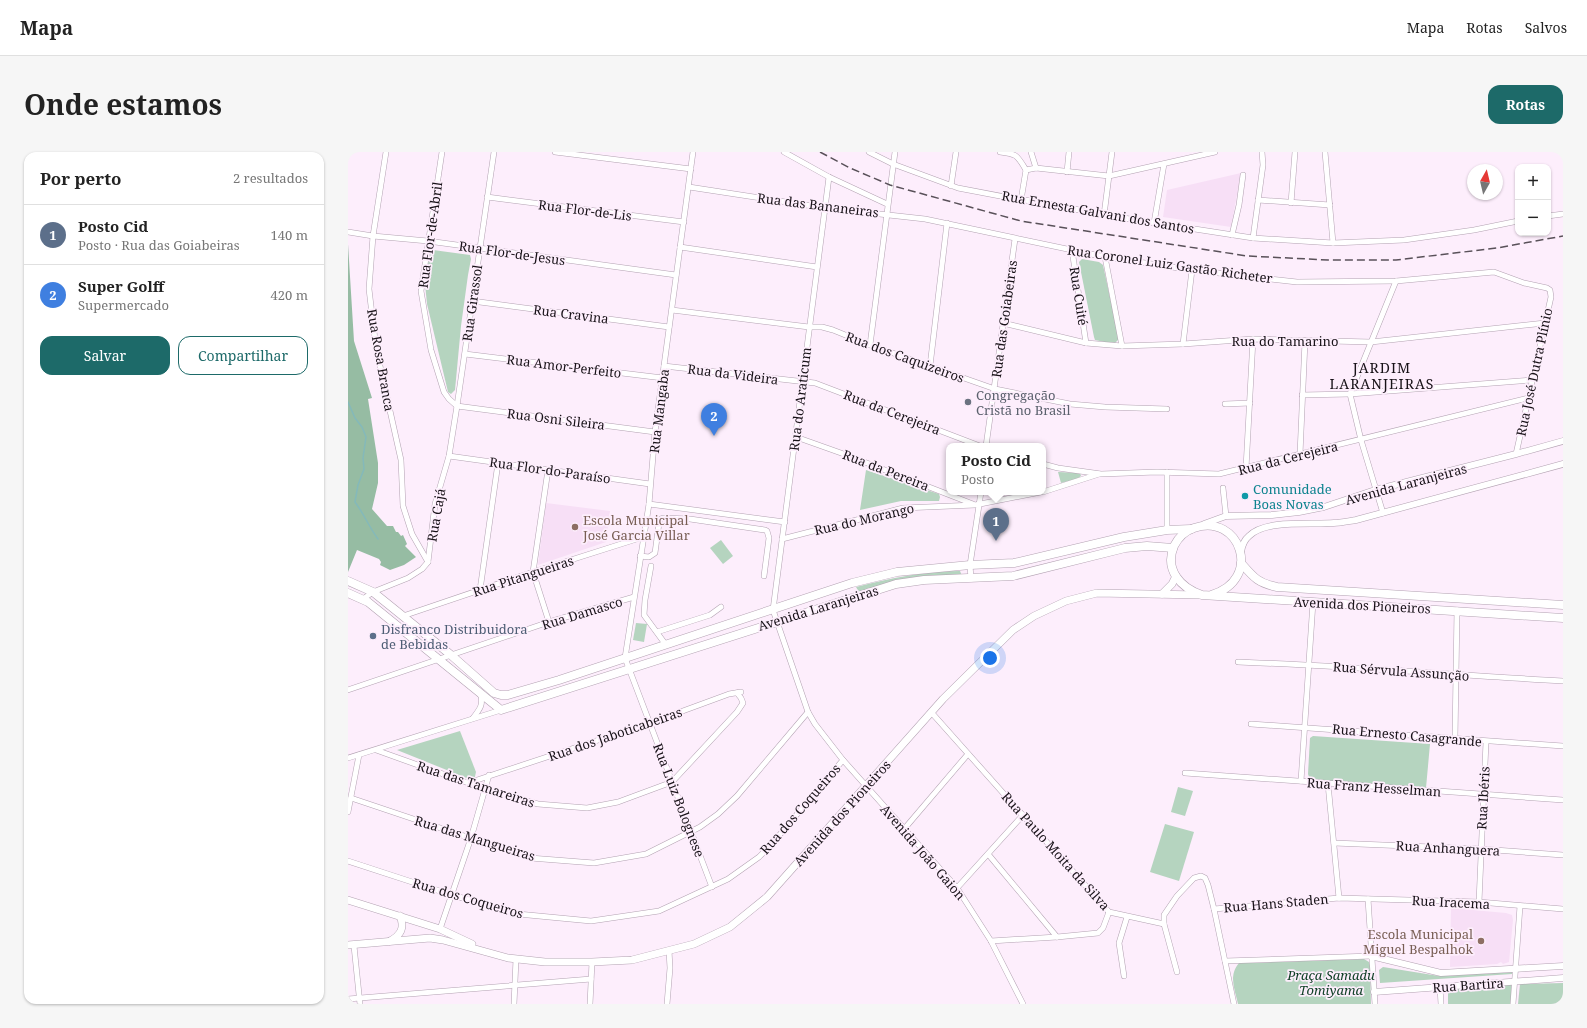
<!DOCTYPE html>
<html lang="pt">
<meta charset="utf-8">
<style>
:root{--surface:#fff;--page:#f6f6f6;--text:#222;--muted:#767676;--line:#e0e0e0;--accent:#1d6a69}
body{margin:0;font-family:"Noto Serif",serif;background:var(--page);color:var(--text)}
.controls{position:absolute;right:12px;top:12px;display:grid;overflow:hidden;border-radius:8px;box-shadow:0 1px 3px #0004}
.controls button{width:36px;height:36px;display:grid;place-items:center;padding:0;border:0;border-bottom:1px solid var(--line);background:var(--surface);color:var(--text);font:20px sans-serif}
.compass{position:absolute;left:1119px;top:12px;width:36px;height:36px;border-radius:50%;background:var(--surface);box-shadow:0 1px 3px #0004;rotate:8deg}
.you{position:absolute;left:642px;top:506px;width:14px;height:14px;margin:-10px;border:3px solid #fff;border-radius:50%;background:#1a73e8;box-shadow:0 0 0 6px #1a73e833}
.badge{display:grid;place-items:center;width:26px;height:26px;border-radius:50%;background:var(--accent);color:#fff;font-size:13px;font-weight:700}
.pin{position:absolute;translate:-50% -33px;filter:drop-shadow(0 1px 2px #0008)}
.pin::after{content:'';position:absolute;top:21px;width:14px;height:12px;background:inherit;clip-path:polygon(0 0,100% 0,50% 100%)}
.popup{position:absolute;left:598px;top:291px;width:100px;height:52px;box-sizing:border-box;display:grid;place-content:center;border-radius:8px;background:var(--surface);filter:drop-shadow(0 1px 3px #0005);font-size:13px;white-space:nowrap;color:var(--muted)}
.popup b{font-size:15px;color:var(--text)}
.popup::after{content:'';position:absolute;left:50%;top:100%;margin-left:-8px;border:8px solid transparent;border-top-color:var(--surface)}
.list{margin:0;padding:0;list-style:none}
h2{display:flex;justify-content:space-between;align-items:center;height:52px;margin:0;padding:0 16px;font-size:17px}
h2 small{font-size:13px;font-weight:400;color:var(--muted)}
.list li{display:grid;grid-template-columns:26px 1fr auto;gap:12px;align-items:center;box-sizing:border-box;height:60px;padding:0 16px;border-top:1px solid var(--line)}
.list b{display:block;font-size:15px;white-space:nowrap}
.list p{margin:0;font-size:13px;white-space:nowrap;color:var(--muted)}
.list em{font-size:13px;font-style:normal;color:var(--muted)}
.actions{display:flex;gap:8px;padding:12px 16px}
.actions a{flex:1;padding:9px 0;border:1px solid var(--accent);border-radius:12px;text-align:center;font-size:14px;color:var(--accent)}
.actions .main{background:var(--accent);color:#fff}
.map{position:relative;flex:none;width:1215px;height:852px;overflow:hidden;border-radius:12px}
header{display:flex;align-items:center;gap:24px;box-sizing:border-box;height:56px;padding:0 20px;background:var(--surface);border-bottom:1px solid var(--line)}
header strong{font-size:19px}
nav{display:flex;gap:22px;margin-inline-start:auto;font-size:14px}
.intro{display:flex;align-items:center;justify-content:space-between;box-sizing:border-box;height:96px;padding:0 24px}
h1{margin:0;font-size:28px}
.button{padding:10px 18px;border-radius:12px;background:var(--accent);color:#fff;font-size:14px;font-weight:700}
main{display:flex;gap:24px;padding:0 24px}
aside{flex:1;background:var(--surface);border-radius:12px;box-shadow:0 1px 3px #0004}
.map>svg:first-child{display:block}
.built{fill:#f7dff6}
.green{fill:#b5d4bf}
.forest{fill:#96bca3}
.lines{fill:none;stroke-linecap:round;stroke-linejoin:round}
.stream{stroke:#84b9ba;stroke-width:1.5}
.minor-casing{stroke:#b3a2b2;stroke-width:6}
.tertiary-casing{stroke:#b3a2b2;stroke-width:7}
.secondary-casing{stroke:#b3a2b2;stroke-width:8}
.primary-casing{stroke:#b3a2b2;stroke-width:9}
.minor{stroke:#fff;stroke-width:5}
.tertiary{stroke:#fff;stroke-width:6}
.secondary{stroke:#fff;stroke-width:7}
.primary{stroke:#fff;stroke-width:8}
.rail{stroke:#595159;stroke-width:1.5;stroke-dasharray:8 4;stroke-linecap:butt}
.worship-dot{fill:#6b7280;stroke:#fdeefc;stroke-width:1.5}
.culture-dot{fill:#0f9aa8;stroke:#fdeefc;stroke-width:1.5}
.education-dot{fill:#8d6e63;stroke:#fdeefc;stroke-width:1.5}
.service-dot{fill:#5c6f8a;stroke:#fdeefc;stroke-width:1.5}
.labels{text-anchor:middle;stroke-width:3.5;stroke-linejoin:round;paint-order:stroke}
.street-label{font-size:13px;fill:#181218;stroke:#fdeefc}
.worship-label{font-size:13px;fill:#5b616d;stroke:#fdeefc;text-anchor:start}
.culture-label{font-size:13px;fill:#0d838f;stroke:#fdeefc;text-anchor:start}
.education-label{font-size:13px;fill:#785e54;stroke:#fdeefc;text-anchor:start}
.service-label{font-size:13px;fill:#4e5e75;stroke:#fdeefc;text-anchor:start}
.park-label{font-size:13px;font-style:italic;fill:#104026;stroke:#fdeefc}
.neighbourhood-label{font-size:14px;letter-spacing:1px;fill:#181218;stroke:#fdeefc}
</style>
<header>
<strong>Mapa</strong>
<nav><a>Mapa</a><a>Rotas</a><a>Salvos</a></nav>
</header>
<div class="intro"><h1>Onde estamos</h1><a class="button">Rotas</a></div>
<main>
<aside>
<h2>Por perto<small>2 resultados</small></h2>
<ul class="list">
<li><span class="badge" style="background:#5c6f8a">1</span><div><b>Posto Cid</b><p>Posto · Rua das Goiabeiras</p></div><em>140 m</em></li>
<li><span class="badge" style="background:#3f7fe0">2</span><div><b>Super Golff</b><p>Supermercado</p></div><em>420 m</em></li>
</ul>
<div class="actions"><a class="main">Salvar</a><a>Compartilhar</a></div>
</aside>
<div class="map">
<svg width="1215" height="852" viewBox="0 0 1215 852">
<rect width="100%" height="100%" fill="#fdeefc"/>
<g class="built">
<path d="M893,21L883,75L815,65L819,38Z"/>
<path d="M198,351L262,359L258,390L190,413Z"/>
<path d="M1103,756L1158,761L1164,763L1165,768L1161,810L1155,812L1153,810L1149,812L1102,815Z"/>
</g>
<g class="green">
<path d="M85,98L122,103L123,107L120,123L113,174L107,238L103,242L100,240L79,152L77,132L82,100Z"/>
<path d="M734,107L751,110L755,113L771,187L766,192L747,188L746,185L731,110Z"/>
<path d="M518,318L591,342L592,345L591,349H553L512,358Z"/>
<path d="M710,320L732,321L733,324L729,327L713,331Z"/>
<path d="M373,388L385,404L375,412L362,396Z"/>
<path d="M612,419L614,424L511,440L508,435C543,426 576,419 612,419Z"/>
<path d="M288,471L299,472L296,490L285,488Z"/>
<path d="M112,579L128,620L126,629L49,598Z"/>
<path d="M965,584L1082,592L1078,636L968,628L961,625L960,622L962,586Z"/>
<path d="M830,635L845,639L837,664L823,660Z"/>
<path d="M817,672L846,680L831,729L802,720Z"/>
<path d="M1016,807L1021,810L1022,813L1023,852H890C887,838 880,824 891,811Z"/>
<path d="M1035,815L1091,824L1164,820V822L1032,831L1031,818Z"/>
<path d="M1215,831V852H1170L1172,832Z"/>
<path d="M1164,832L1163,852H1100V837Z"/>
</g>
<path class="forest" d="M0,92L6,189L24,246L20,247L30,311V331L24,357L39,374H45L48,380H50L53,384L55,383L59,392L57,394L68,405L56,413L42,418L32,413L33,410L31,407L9,398L0,420Z"/>
<g class="lines">
<path class="stream" d="M0,250L7,266L14,275L18,285L15,306L16,317L10,333L7,350C16,362 21,375 30,387"/>
<defs>
<g id="minor">
<path d="M38,0L25,84L21,137L28,196L53,308L55,354L64,382L80,410"/>
<path d="M94,0L73,139L83,198L96,240L101,247L109,254"/>
<path d="M207,0L343,17"/>
<path d="M345,0L307,280L301,352L277,506L364,735"/>
<path d="M436,0L481,25L539,52"/>
<path d="M521,0L545,12L610,36L673,48L687,49L756,63L905,86L985,91L1056,88L1126,78L1170,69"/>
<path d="M652,0C669,2 669,3 678,18L688,16L761,24L867,0"/>
<path d="M683,0L688,16"/>
<path d="M977,0L985,91"/>
<path d="M719,20L721,0"/>
<path d="M481,25L425,458L460,560L467,572L495,608L609,736L643,789L675,852"/>
<path d="M603,34L608,0"/>
<path d="M341,35L477,56L577,67L757,105L844,118L949,130L1048,129L1146,120L1176,131L1199,136L1202,138L1203,145L1168,302"/>
<path d="M139,45L336,70"/>
<path d="M673,48L678,18"/>
<path d="M910,48L982,53"/>
<path d="M943,51L947,0"/>
<path d="M756,63L764,0"/>
<path d="M1200,64L1215,62"/>
<path d="M806,71L816,12"/>
<path d="M0,80L25,84L80,89L328,123"/>
<path d="M884,83L891,53L895,23"/>
<path d="M905,86L915,13L914,0"/>
<path d="M332,95L469,115"/>
<path d="M724,98L738,191"/>
<path d="M757,105L774,194"/>
<path d="M124,149L321,175"/>
<path d="M324,158L461,175H474L485,178L522,193L647,237L722,252L757,255L819,257"/>
<path d="M655,171L738,191L774,194L835,192L905,187L1023,190L1197,171"/>
<path d="M835,192L844,118"/>
<path d="M522,193L547,0"/>
<path d="M117,202L315,226"/>
<path d="M316,214L467,231L632,294"/>
<path d="M582,214L599,71"/>
<path d="M954,243L1002,242L1184,228"/>
<path d="M877,252L902,251"/>
<path d="M109,254L307,280"/>
<path d="M448,285L493,301L625,352"/>
<path d="M638,294L667,87"/>
<path d="M952,302L957,189"/>
<path d="M101,304L302,332"/>
<path d="M695,312L710,316L753,322L809,320L871,322L1180,246"/>
<path d="M898,316L905,187"/>
<path d="M200,318L185,420L201,470"/>
<path d="M875,336L878,364"/>
<path d="M695,340L751,322"/>
<path d="M301,352L437,370"/>
<path d="M1035,361L1013,288L1002,242L1048,129"/>
<path d="M819,378V320"/>
<path d="M434,387L555,356L627,353L693,340"/>
<path d="M292,404L301,405L307,401L311,371L312,367L315,366L342,367L417,378L419,379L421,386L416,424"/>
<path d="M303,414L297,448L296,463L318,493"/>
<path d="M623,427L622,413L633,340"/>
<path d="M132,438L150,311"/>
<path d="M15,447L25,440L60,426L74,417L80,410L87,352L101,304L109,254L146,0"/>
<path d="M55,464L185,420L295,385"/>
<path d="M309,480L362,463L373,455"/>
<path d="M890,510C999,514 1107,523 1215,529"/>
<path d="M0,538L201,470L286,445"/>
<path d="M583,560L761,760L816,772"/>
<path d="M125,566C132,557 136,552 132,541"/>
<path d="M903,572L1215,594"/>
<path d="M1107,586L1109,458"/>
<path d="M28,598L137,637L190,652L239,656L270,650L324,630L389,560L395,551L393,546L389,541"/>
<path d="M0,606L153,558"/>
<path d="M837,621L1215,648"/>
<path d="M953,629L965,450"/>
<path d="M120,631L302,571L381,542L393,540"/>
<path d="M980,632L991,746"/>
<path d="M3,646L182,706L246,711L298,702L352,675L370,662L389,644L460,560"/>
<path d="M0,660L11,603"/>
<path d="M557,676L620,602"/>
<path d="M986,691L1133,697L1215,703"/>
<path d="M640,702L709,785"/>
<path d="M0,709L104,743L170,762L243,769L311,759L380,727L411,705L423,693L495,608"/>
<path d="M609,736L675,663"/>
<path d="M1020,747L1027,852"/>
<path d="M1131,750L1138,590"/>
<path d="M866,757L991,746L1131,750L1215,757"/>
<path d="M92,777L123,686L141,623"/>
<path d="M643,789L709,785L750,781L755,776L761,760"/>
<path d="M6,794L12,852"/>
<path d="M877,809L1023,804"/>
<path d="M829,820L816,772V763L829,744L846,726L853,724L857,726L860,733L866,757L886,852"/>
<path d="M776,824L771,791L779,765"/>
<path d="M1092,835L1093,852"/>
<path d="M0,847L243,827"/>
<path d="M166,852L168,807"/>
<path d="M242,852L244,810"/>
<path d="M319,852L322,816L321,799"/>
<path d="M1165,852L1172,754"/>
</g>
<g id="tertiary">
<path d="M856,372L878,364L924,363L951,360L976,355L1027,338L1168,302L1215,289"/>
<path d="M893,400C894,394 896,388 901,384C918,367 963,373 986,371C993,371 1001,369 1008,368L1215,312"/>
<path d="M1023,804L1093,821L1215,814"/>
<path d="M1026,840L1215,826"/>
</g>
<g id="secondary">
<path d="M814,442L824,432L828,424"/>
<path d="M0,748L92,777L124,792"/>
<path d="M42,789C53,783 57,776 52,764"/>
<path d="M0,793L82,786L95,788L160,806L197,810H244L284,808L346,792L382,775L419,745L595,547L665,478L686,464L718,449L749,441L852,443"/>
</g>
<g id="primary">
<path d="M893,411C906,426 910,431 929,435L1215,453"/>
<path d="M0,429L25,440L103,503L146,541L153,543H160L211,528L504,431L549,420L622,413L666,411L776,385L819,378L843,377"/>
<path d="M0,441L20,450L153,558L548,432L576,428L665,424L777,396L799,394L825,396"/>
<path d="M863,443C916,428 892,360 846,376C837,379 830,386 826,394C816,418 833,436 854,443L1215,466"/>
</g>
</defs>
<use href="#minor" class="minor-casing"/>
<use href="#tertiary" class="tertiary-casing"/>
<use href="#secondary" class="secondary-casing"/>
<use href="#primary" class="primary-casing"/>
<use href="#minor" class="minor"/>
<use href="#tertiary" class="tertiary"/>
<use href="#secondary" class="secondary"/>
<use href="#primary" class="primary"/>
<path class="rail" d="M472,0L502,16L542,33L673,69L899,104L980,108H1048L1149,96L1215,84"/>
</g>
<circle class="worship-dot" cx="620" cy="250" r="4"/>
<circle class="culture-dot" cx="897" cy="344" r="4"/>
<g class="education-dot">
<circle cx="227" cy="375" r="4"/>
<circle cx="1133" cy="789" r="4"/>
</g>
<circle class="service-dot" cx="25" cy="484" r="4"/>
<g class="labels">
<g class="street-label">
<text transform="translate(470 53) rotate(7)" y="5">Rua das Bananeiras</text>
<text transform="translate(237 58) rotate(7)" y="5">Rua Flor-de-Lis</text>
<text transform="translate(750 60) rotate(10)" y="5">Rua Ernesta Galvani dos Santos</text>
<text transform="translate(82 83) rotate(-82)" y="5">Rua Flor-de-Abril</text>
<text transform="translate(164 101) rotate(8)" y="5">Rua Flor-de-Jesus</text>
<text transform="translate(822 112) rotate(8)" y="5">Rua Coronel Luiz Gastão Richeter</text>
<text transform="translate(731 144) rotate(81)" y="5">Rua Cuité</text>
<text transform="translate(124 151) rotate(-82)" y="5">Rua Girassol</text>
<text transform="translate(223 162) rotate(7)" y="5">Rua Cravina</text>
<text transform="translate(656 167) rotate(-82)" y="5">Rua das Goiabeiras</text>
<text x="937" y="194">Rua do Tamarino</text>
<text transform="translate(557 205) rotate(20)" y="5">Rua dos Caquizeiros</text>
<text transform="translate(33 208) rotate(80)" y="5">Rua Rosa Branca</text>
<text transform="translate(216 214) rotate(7)" y="5">Rua Amor-Perfeito</text>
<text transform="translate(1186 220) rotate(-78)" y="5">Rua José Dutra Plínio</text>
<text transform="translate(385 222) rotate(7)" y="5">Rua da Videira</text>
<text transform="translate(452 247) rotate(-83)" y="5">Rua do Araticum</text>
<text transform="translate(311 259) rotate(-83)" y="5">Rua Mangaba</text>
<text transform="translate(544 260) rotate(21)" y="5">Rua da Cerejeira</text>
<text transform="translate(208 267) rotate(7)" y="5">Rua Osni Sileira</text>
<text transform="translate(940 306) rotate(-14)" y="5">Rua da Cerejeira</text>
<text transform="translate(202 318) rotate(8)" y="5">Rua Flor-do-Paraíso</text>
<text transform="translate(538 318) rotate(21)" y="5">Rua da Pereira</text>
<text transform="translate(1058 332) rotate(-15)" y="5">Avenida Laranjeiras</text>
<text transform="translate(88 363) rotate(-80)" y="5">Rua Cajá</text>
<text transform="translate(516 367) rotate(-13)" y="5">Rua do Morango</text>
<text transform="translate(175 424) rotate(-18)" y="5">Rua Pitangueiras</text>
<text transform="translate(1014 453) rotate(3)" y="5">Avenida dos Pioneiros</text>
<text transform="translate(470 456) rotate(-17)" y="5">Avenida Laranjeiras</text>
<text transform="translate(234 461) rotate(-17)" y="5">Rua Damasco</text>
<text transform="translate(1053 519) rotate(4)" y="5">Rua Sérvula Assunção</text>
<text transform="translate(267 582) rotate(-19)" y="5">Rua dos Jaboticabeiras</text>
<text transform="translate(1059 583) rotate(5)" y="5">Rua Ernesto Casagrande</text>
<text transform="translate(128 632) rotate(18)" y="5">Rua das Tamareiras</text>
<text transform="translate(1026 635) rotate(4)" y="5">Rua Franz Hesselman</text>
<text transform="translate(1135 646) rotate(-87)" y="5">Rua Ibéris</text>
<text transform="translate(331 648) rotate(69)" y="5">Rua Luiz Bolognese</text>
<text transform="translate(452 657) rotate(-49)" y="5">Rua dos Coqueiros</text>
<text transform="translate(494 661) rotate(-48)" y="5">Avenida dos Pioneiros</text>
<text transform="translate(127 686) rotate(17)" y="5">Rua das Mangueiras</text>
<text transform="translate(1100 696) rotate(3)" y="5">Rua Anhanguera</text>
<text transform="translate(708 699) rotate(48)" y="5">Rua Paulo Moita da Silva</text>
<text transform="translate(575 700) rotate(49)" y="5">Avenida João Gaion</text>
<text transform="translate(120 746) rotate(16)" y="5">Rua dos Coqueiros</text>
<text transform="translate(1103 750) rotate(3)" y="5">Rua Iracema</text>
<text transform="translate(928 751) rotate(-5)" y="5">Rua Hans Staden</text>
<text transform="translate(1120 833) rotate(-4)" y="5">Rua Bartira</text>
</g>
<g class="worship-label">
<text x="628" y="248">Congregação<tspan x="628" dy="15">Cristã no Brasil</tspan></text>
</g>
<g class="culture-label">
<text x="905" y="342">Comunidade<tspan x="905" dy="15">Boas Novas</tspan></text>
</g>
<g class="education-label">
<text x="235" y="373">Escola Municipal<tspan x="235" dy="15">José Garcia Villar</tspan></text>
<text x="1125" y="787" text-anchor="end">Escola Municipal<tspan x="1125" dy="15">Miguel Bespalhok</tspan></text>
</g>
<g class="service-label">
<text x="33" y="482">Disfranco Distribuidora<tspan x="33" dy="15">de Bebidas</tspan></text>
</g>
<g class="park-label">
<text x="983" y="828">Praça Samadu<tspan x="983" dy="15">Tomiyama</tspan></text>
</g>
<g class="neighbourhood-label">
<text x="1034" y="221">JARDIM<tspan x="1034" dy="16">LARANJEIRAS</tspan></text>
</g>
</g>
</svg>
<div class="controls">
<button>+</button>
<button>−</button>
</div>
<svg class="compass" viewBox="-18 -18 36 36"><path d="M0-13l5 13h-10z" fill="#e53935"/><path d="M0 13l5-13h-10z" fill="#767676"/></svg>
<div class="you"></div>
<div class="pin badge" style="left:648px;top:389px;background:#5c6f8a">1</div>
<div class="popup"><b>Posto Cid</b>Posto</div>
<div class="pin badge" style="left:366px;top:284px;background:#3f7fe0">2</div>
</div>
</main>
